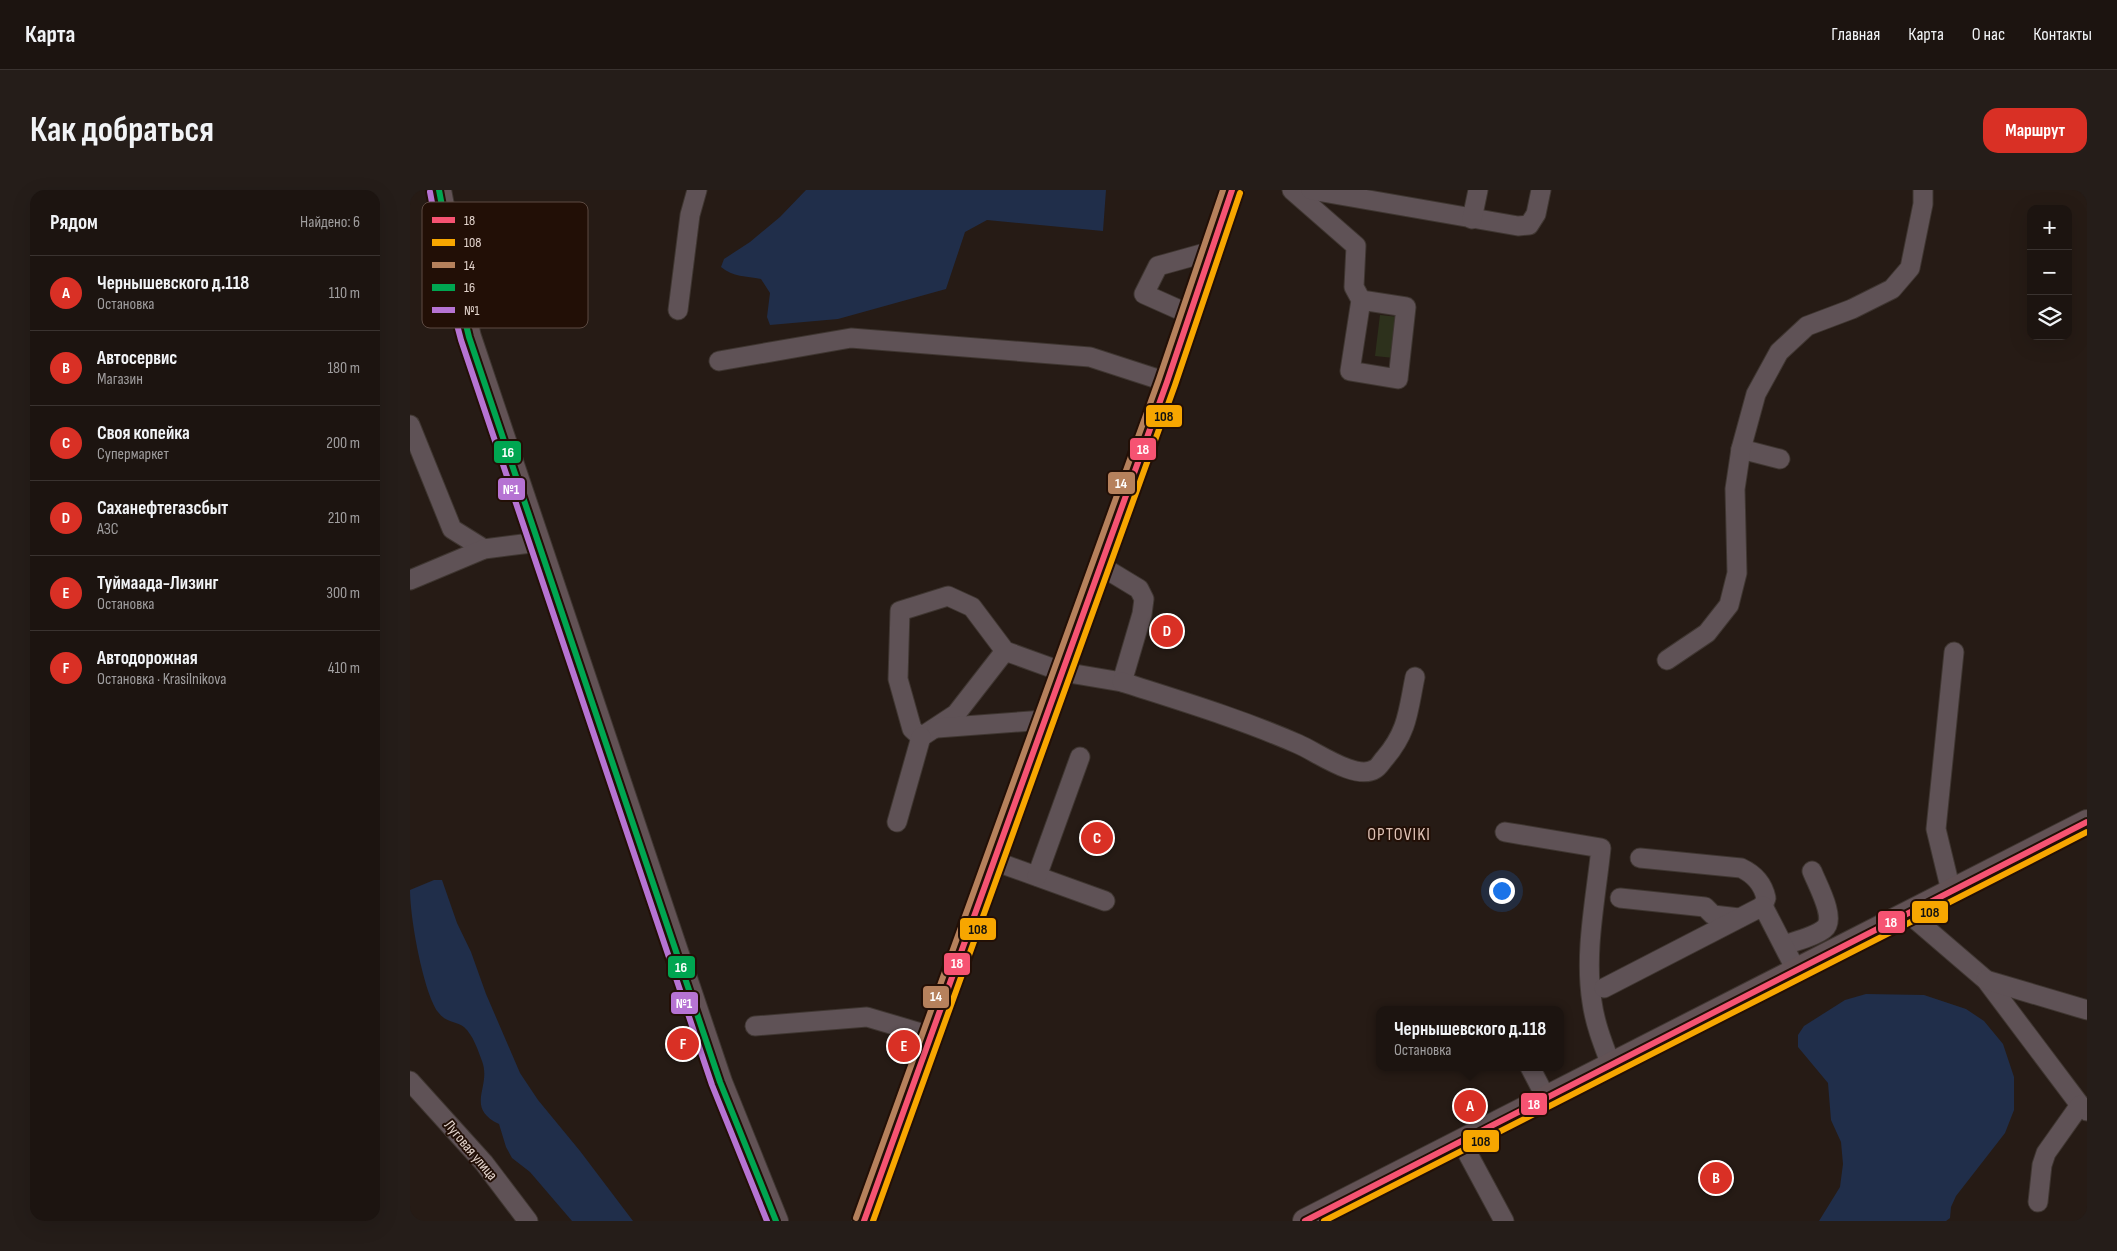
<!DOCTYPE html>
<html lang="ru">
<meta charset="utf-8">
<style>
:root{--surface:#1c1410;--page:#251d19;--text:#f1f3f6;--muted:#a09e9f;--line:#3a3330;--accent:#d93025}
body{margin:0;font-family:"Sofia Sans Condensed",sans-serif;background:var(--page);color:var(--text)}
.controls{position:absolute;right:15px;top:15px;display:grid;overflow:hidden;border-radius:10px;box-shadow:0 5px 20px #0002}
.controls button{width:45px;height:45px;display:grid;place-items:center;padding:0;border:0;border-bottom:1px solid var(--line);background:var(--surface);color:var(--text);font:25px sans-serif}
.you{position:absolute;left:1091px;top:700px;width:18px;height:18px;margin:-12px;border:4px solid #fff;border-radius:50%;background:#1a73e8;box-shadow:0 0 0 8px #1a73e833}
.badge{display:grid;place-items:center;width:32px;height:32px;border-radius:50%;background:var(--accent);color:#fff;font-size:16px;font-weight:700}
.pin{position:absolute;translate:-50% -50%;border:2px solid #fff;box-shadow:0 1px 5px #0006}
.popup{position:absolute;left:966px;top:816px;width:188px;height:65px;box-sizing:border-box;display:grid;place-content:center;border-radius:10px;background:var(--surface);filter:drop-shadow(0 1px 4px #0005);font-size:16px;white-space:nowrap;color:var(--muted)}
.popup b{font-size:19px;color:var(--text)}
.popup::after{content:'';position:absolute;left:50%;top:100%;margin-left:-10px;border:10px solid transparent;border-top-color:var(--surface)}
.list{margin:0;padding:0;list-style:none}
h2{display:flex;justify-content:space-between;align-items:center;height:65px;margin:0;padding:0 20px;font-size:21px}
h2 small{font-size:16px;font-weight:400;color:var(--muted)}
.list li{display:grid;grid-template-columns:32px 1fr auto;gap:15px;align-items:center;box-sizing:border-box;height:75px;padding:0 20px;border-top:1px solid var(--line)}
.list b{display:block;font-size:19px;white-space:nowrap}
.list p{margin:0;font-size:16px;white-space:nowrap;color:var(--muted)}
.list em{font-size:16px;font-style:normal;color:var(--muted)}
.icon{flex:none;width:28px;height:28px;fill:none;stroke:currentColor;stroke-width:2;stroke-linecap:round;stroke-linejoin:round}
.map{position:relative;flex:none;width:1677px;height:1031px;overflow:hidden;border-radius:15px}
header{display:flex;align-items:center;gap:30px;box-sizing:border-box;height:70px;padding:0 25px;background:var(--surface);border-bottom:1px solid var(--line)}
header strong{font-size:24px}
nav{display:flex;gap:28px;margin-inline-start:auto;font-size:18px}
.intro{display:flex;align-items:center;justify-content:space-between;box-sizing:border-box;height:120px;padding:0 30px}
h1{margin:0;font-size:35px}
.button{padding:12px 22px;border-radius:15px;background:var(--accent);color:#fff;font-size:18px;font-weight:700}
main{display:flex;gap:30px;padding:0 30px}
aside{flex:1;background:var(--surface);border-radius:15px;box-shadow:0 5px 20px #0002}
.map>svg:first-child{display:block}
.green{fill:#2d311c}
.water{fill:#202e4a}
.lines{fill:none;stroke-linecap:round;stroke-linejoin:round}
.minor-casing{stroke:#3f3631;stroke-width:21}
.major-casing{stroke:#3f3631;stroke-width:26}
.minor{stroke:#5f5256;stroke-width:19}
.major{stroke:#625255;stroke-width:24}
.bus-1-casing{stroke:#220f06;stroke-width:10}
.bus-2-casing{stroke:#220f06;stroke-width:10}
.bus-3-casing{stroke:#220f06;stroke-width:10}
.bus-4-casing{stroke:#220f06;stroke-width:10}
.bus-5-casing{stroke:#220f06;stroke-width:10}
.bus-1{stroke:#f65372;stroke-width:6}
.bus-2{stroke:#f7a600;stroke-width:6}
.bus-3{stroke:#b6815c;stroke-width:6}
.bus-4{stroke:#00a651;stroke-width:6}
.bus-5{stroke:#b673d3;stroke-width:6}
.labels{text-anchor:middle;stroke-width:4;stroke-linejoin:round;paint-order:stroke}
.street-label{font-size:15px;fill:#e4d5ce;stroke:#220f06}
.quarter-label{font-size:18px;letter-spacing:1px;fill:#dfc2b5;stroke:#220f06}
.key{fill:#220f06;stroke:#5c4a42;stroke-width:1}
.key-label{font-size:14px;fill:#e4d5ce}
.line-badge{stroke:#220f06;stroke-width:2}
.badge-label{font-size:14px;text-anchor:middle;font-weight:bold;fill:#fff}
.pale-badge-label{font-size:14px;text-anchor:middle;font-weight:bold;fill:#111}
</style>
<header>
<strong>Карта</strong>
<nav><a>Главная</a><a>Карта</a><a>О нас</a><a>Контакты</a></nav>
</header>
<div class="intro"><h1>Как добраться</h1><a class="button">Маршрут</a></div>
<main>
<aside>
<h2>Рядом<small>Найдено: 6</small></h2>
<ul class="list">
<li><span class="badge">A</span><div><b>Чернышевского д.118</b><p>Остановка</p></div><em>110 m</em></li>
<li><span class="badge">B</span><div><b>Автосервис</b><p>Магазин</p></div><em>180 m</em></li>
<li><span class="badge">C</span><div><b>Своя копейка</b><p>Супермаркет</p></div><em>200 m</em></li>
<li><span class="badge">D</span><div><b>Саханефтегазсбыт</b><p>АЗС</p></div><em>210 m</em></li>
<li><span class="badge">E</span><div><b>Туймаада-Лизинг</b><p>Остановка</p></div><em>300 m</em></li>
<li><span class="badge">F</span><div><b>Автодорожная</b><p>Остановка · Krasilnikova</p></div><em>410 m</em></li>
</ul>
</aside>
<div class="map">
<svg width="1677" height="1031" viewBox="0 0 1677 1031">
<rect width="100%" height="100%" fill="#261b15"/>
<path class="green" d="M970,125L989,127L984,168L965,166Z"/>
<g class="water">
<path d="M396,0H696L693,41L577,30L555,42L536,99L428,129L360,135L357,127L360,103L351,89C336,86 323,87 311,77L314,69L340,52L370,27Z"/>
<path d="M24,690H32L47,733L61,762L76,804L110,883L128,910L170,961L223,1031H162L120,982L102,968L96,957L89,934C54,917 82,897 72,871C68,860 63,845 54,837C46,831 36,833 28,822C13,801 0,727 0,700Z"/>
<path d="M1456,804L1514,805L1556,819L1574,831L1593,854L1604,887V920L1595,943L1546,1006L1541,1017L1540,1028L1536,1031H1409L1430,997L1433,974L1431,952L1421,930L1418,893L1388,857V845L1394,836L1435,810Z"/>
</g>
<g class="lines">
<defs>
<g id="minor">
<path d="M882,0L946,56L944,97L951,110L940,181L988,189L996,117L951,110"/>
<path d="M901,0L1108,36L1119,35L1126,24L1131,0"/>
<path d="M1062,29L1068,0"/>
<path d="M268,120L280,25L287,0"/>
<path d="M781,125L734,104L748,76L802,61"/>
<path d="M309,171L441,148L680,167L757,192"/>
<path d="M0,235L42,339L74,359"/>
<path d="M1331,259L1370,269"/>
<path d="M0,390L74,359L129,352"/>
<path d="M595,461L562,417L538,406L490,421L488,489L502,539L511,547L546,524L595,461L653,482L712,492L732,424L734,409L729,399L691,376"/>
<path d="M1257,470L1297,443L1319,415L1327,383L1325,299L1331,259L1346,204L1369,162L1397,136L1442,119L1482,99L1500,78L1513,14V0"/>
<path d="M712,492C771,511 831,529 888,554C907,562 946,591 965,579C969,577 972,571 975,568C998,541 998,521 1005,487"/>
<path d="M527,538L635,530"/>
<path d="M487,632L511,547"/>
<path d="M1095,642L1191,658C1186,708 1174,762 1182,812C1185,834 1193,854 1201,875"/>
<path d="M1230,668L1331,678C1344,684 1353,694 1356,708L1353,716"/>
<path d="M584,671L695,711"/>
<path d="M627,686L670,567"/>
<path d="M1541,701L1526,639L1544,462"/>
<path d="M1210,708L1295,717L1303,725L1329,728"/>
<path d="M1498,723L1576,790L1670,915L1677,921"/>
<path d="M1374,755C1386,751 1404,747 1414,739C1427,729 1407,694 1402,681"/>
<path d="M1576,790L1677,820"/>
<path d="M1194,798L1353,716L1386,780"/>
<path d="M345,836L457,827L521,846"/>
<path d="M1120,877L1136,908"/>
<path d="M0,891L74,973L118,1031"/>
<path d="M1051,951L1094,1031"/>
<path d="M1628,1012L1632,975L1636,963L1670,915"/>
</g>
<g id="major">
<path d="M29,0L49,106L59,147L310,892L366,1031"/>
<path d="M454,1031L757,192L822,0"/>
<path d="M895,1031L1677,632"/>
</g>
</defs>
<use href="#minor" class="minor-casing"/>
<use href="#major" class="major-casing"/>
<use href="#minor" class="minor"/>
<use href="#major" class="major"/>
<defs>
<g id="bus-1">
<path d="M454,1031L757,192L822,0"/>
<path d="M895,1031L1677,632"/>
</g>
<g id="bus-2">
<path d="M463,1031L765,195L830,3"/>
<path d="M914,1031L1677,642"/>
</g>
<path id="bus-3" d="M446,1028L749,189L813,0"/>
<path id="bus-4" d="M29,0L49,106L59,147L310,892L366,1031"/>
<path id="bus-5" d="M20,2L40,108L51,150L302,895L357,1031"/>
</defs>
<use href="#bus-1" class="bus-1-casing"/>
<use href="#bus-2" class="bus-2-casing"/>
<use href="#bus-3" class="bus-3-casing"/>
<use href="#bus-4" class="bus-4-casing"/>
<use href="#bus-5" class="bus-5-casing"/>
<use href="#bus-1" class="bus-1"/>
<use href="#bus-2" class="bus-2"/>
<use href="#bus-3" class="bus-3"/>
<use href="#bus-4" class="bus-4"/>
<use href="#bus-5" class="bus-5"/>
</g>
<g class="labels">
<g class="street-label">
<text transform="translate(61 960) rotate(50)" y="5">Луговая улица</text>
</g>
<g class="quarter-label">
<text x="989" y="650">OPTOVIKI</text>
</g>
</g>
<rect x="12" y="12" width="166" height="126" rx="8" class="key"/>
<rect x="22" y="27" width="23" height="6" fill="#f65372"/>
<rect x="22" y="49" width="23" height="7" fill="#f7a600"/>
<rect x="22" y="72" width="23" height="6" fill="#b6815c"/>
<rect x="22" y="94" width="23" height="7" fill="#00a651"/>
<rect x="22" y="117" width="23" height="6" fill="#b673d3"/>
<g class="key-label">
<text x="54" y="35">18</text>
<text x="54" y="57">108</text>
<text x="54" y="80">14</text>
<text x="54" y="102">16</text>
<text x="54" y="125">№1</text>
</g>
<g class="line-badge">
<rect x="735" y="214" width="38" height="24" rx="5" fill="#f7a600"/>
<rect x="719" y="247" width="28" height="24" rx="5" fill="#f65372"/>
<rect x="83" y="250" width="29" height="24" rx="5" fill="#00a651"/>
<rect x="697" y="281" width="29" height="24" rx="5" fill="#b6815c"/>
<rect x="87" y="287" width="29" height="24" rx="5" fill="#b673d3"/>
<rect x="1501" y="710" width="38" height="24" rx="5" fill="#f7a600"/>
<rect x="1467" y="720" width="29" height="24" rx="5" fill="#f65372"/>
<rect x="549" y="727" width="38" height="24" rx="5" fill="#f7a600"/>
<rect x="533" y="762" width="28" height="24" rx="5" fill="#f65372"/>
<rect x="257" y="765" width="29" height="24" rx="5" fill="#00a651"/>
<rect x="512" y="795" width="28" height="24" rx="5" fill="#b6815c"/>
<rect x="260" y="801" width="29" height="24" rx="5" fill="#b673d3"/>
<rect x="1110" y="902" width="28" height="24" rx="5" fill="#f65372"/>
<rect x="1052" y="939" width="38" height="24" rx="5" fill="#f7a600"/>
</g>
<g class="badge-label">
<text x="733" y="264">18</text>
<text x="98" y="267">16</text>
<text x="711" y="298">14</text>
<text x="101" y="304">№1</text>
<text x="1481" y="737">18</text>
<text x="547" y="778">18</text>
<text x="271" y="782">16</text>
<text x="526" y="811">14</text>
<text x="274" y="818">№1</text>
<text x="1124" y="919">18</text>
</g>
<g class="pale-badge-label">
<text x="754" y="231">108</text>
<text x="1520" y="727">108</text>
<text x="568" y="744">108</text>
<text x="1071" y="956">108</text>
</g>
</svg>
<div class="controls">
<button>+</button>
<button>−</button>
<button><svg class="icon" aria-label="layers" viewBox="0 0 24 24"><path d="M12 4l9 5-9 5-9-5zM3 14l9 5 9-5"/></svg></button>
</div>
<div class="you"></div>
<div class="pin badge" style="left:1060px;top:916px">A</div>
<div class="popup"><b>Чернышевского д.118</b>Остановка</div>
<div class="pin badge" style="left:1306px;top:988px">B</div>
<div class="pin badge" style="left:687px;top:648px">C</div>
<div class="pin badge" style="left:757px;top:441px">D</div>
<div class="pin badge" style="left:494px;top:856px">E</div>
<div class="pin badge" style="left:273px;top:854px">F</div>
</div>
</main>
